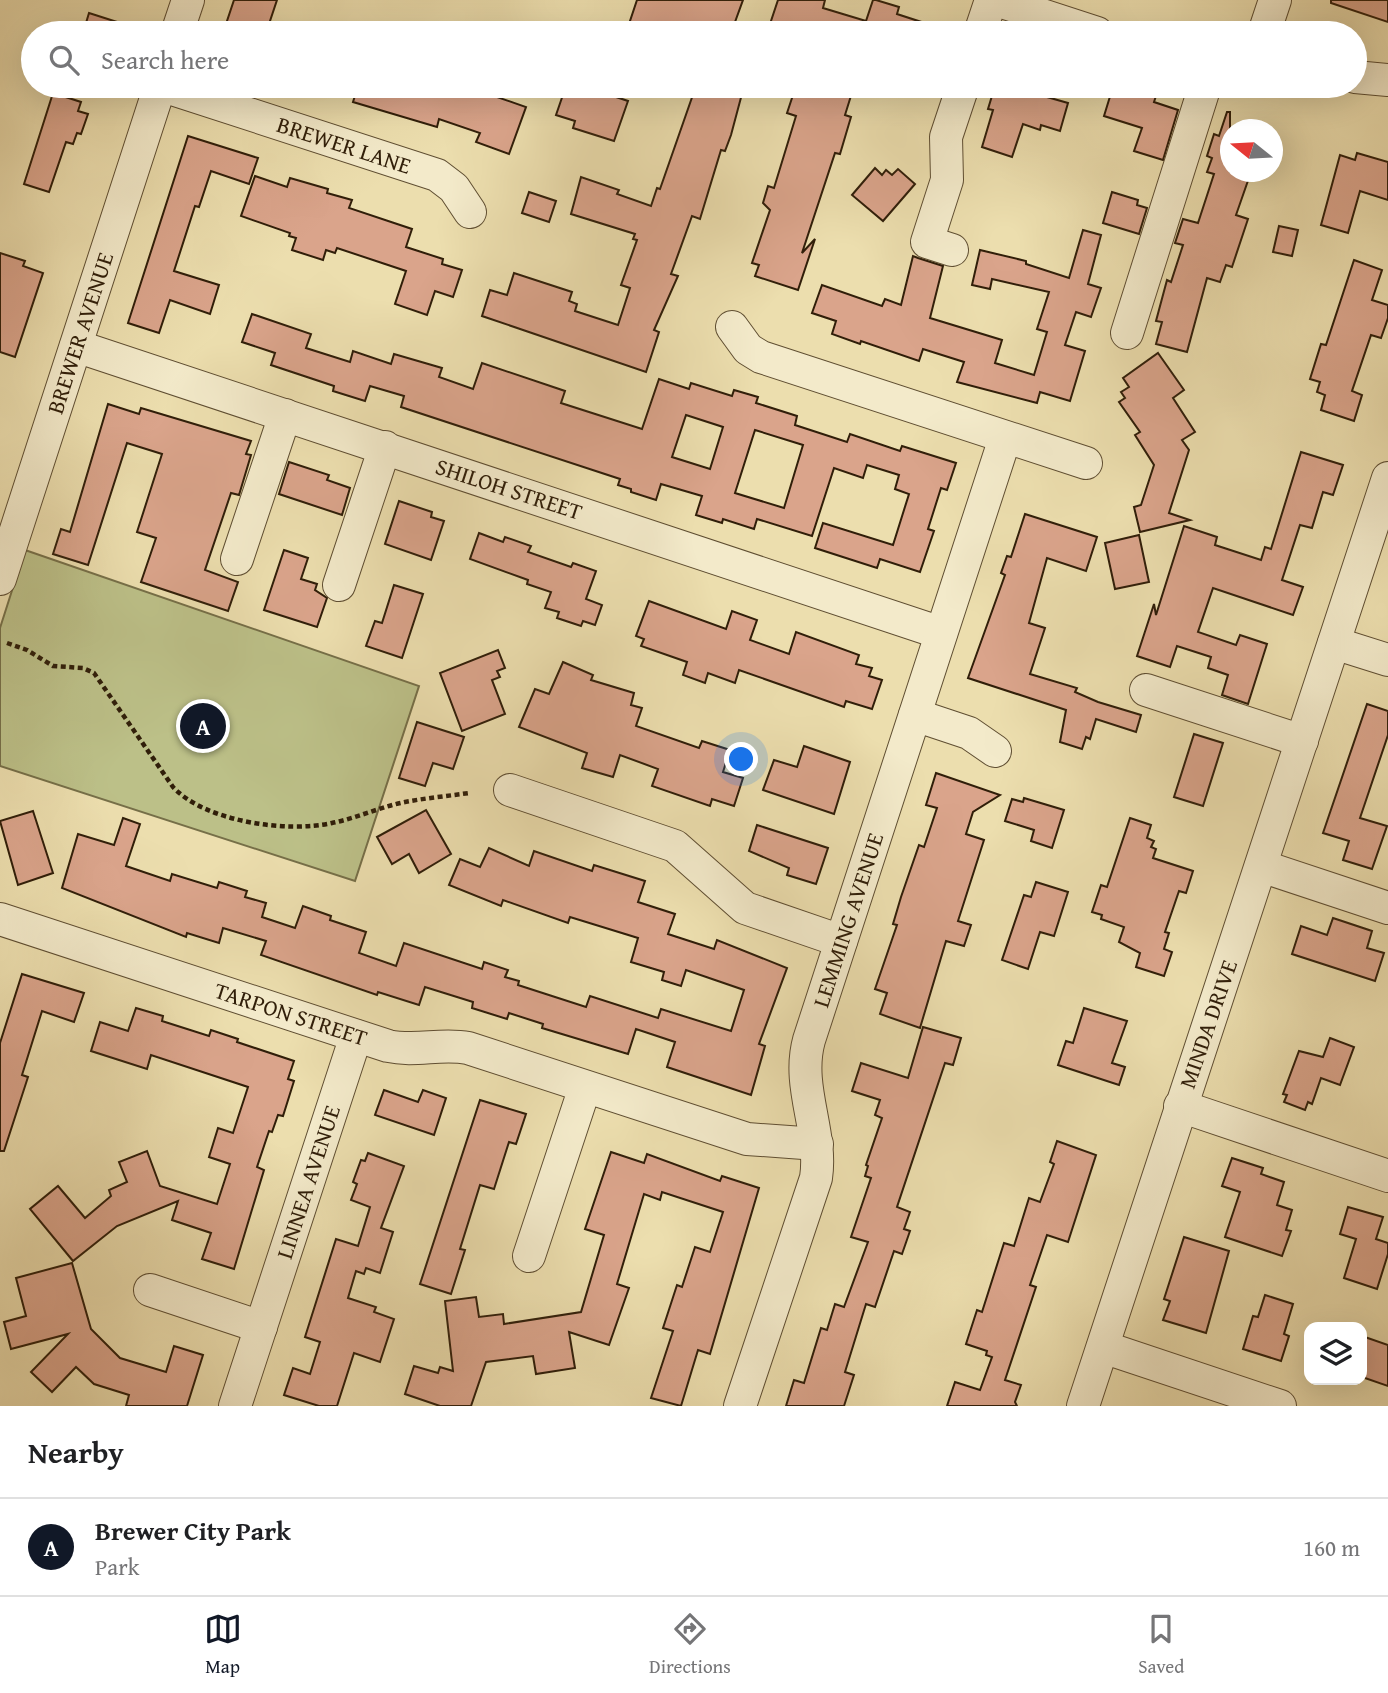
<!DOCTYPE html>
<style>
:root{--surface:#fff;--page:#f6f6f6;--text:#202124;--muted:#757577;--line:#e0e0e0;--accent:#111827}
body{margin:0;font-family:"Gentium Book Plus",serif;background:var(--page);color:var(--text)}
.controls{position:absolute;right:21px;bottom:21px;display:grid;overflow:hidden;border-radius:14px;box-shadow:0 7px 28px #0002}
.controls button{width:63px;height:63px;display:grid;place-items:center;padding:0;border:0;border-bottom:2px solid var(--line);background:var(--surface);color:var(--text);font:35px sans-serif}
.compass{position:absolute;left:1220px;top:119px;width:63px;height:63px;border-radius:50%;background:var(--surface);box-shadow:0 7px 28px #0002;rotate:288deg}
.you{position:absolute;left:742px;top:760px;width:24px;height:24px;margin:-18px;border:5px solid #fff;border-radius:50%;background:#1a73e8;box-shadow:0 0 0 10px #1a73e833}
.badge{display:grid;place-items:center;width:46px;height:46px;border-radius:50%;background:var(--accent);color:#fff;font-size:23px;font-weight:700}
.pin{position:absolute;translate:-50% -50%;border:4px solid #fff;box-shadow:0 2px 7px #0006}
.list{margin:0;padding:0;list-style:none}
h2{display:flex;justify-content:space-between;align-items:center;height:91px;margin:0;padding:0 28px;font-size:30px}
h2 small{font-size:23px;font-weight:400;color:var(--muted)}
.list li{display:grid;grid-template-columns:46px 1fr auto;gap:21px;align-items:center;box-sizing:border-box;height:98px;padding:0 28px;border-top:2px solid var(--line)}
.list b{display:block;font-size:26px;white-space:nowrap}
.list p{margin:0;font-size:23px;white-space:nowrap;color:var(--muted)}
.list em{font-size:23px;font-style:normal;color:var(--muted)}
.icon{flex:none;width:38px;height:38px;fill:none;stroke:currentColor;stroke-width:2;stroke-linecap:round;stroke-linejoin:round}
.map{position:relative;flex:none;width:1388px;height:1406px;overflow:hidden}
.search{position:absolute;background:var(--surface);box-shadow:0 7px 28px #0002;left:21px;right:21px;top:21px;height:77px;display:flex;align-items:center;gap:18px;box-sizing:border-box;padding:0 24px;border-radius:38px;color:var(--muted);font-size:26px}
.sheet{height:189px;background:var(--surface)}
nav{display:flex;justify-content:space-around;align-items:center;box-sizing:border-box;height:98px;border-top:2px solid var(--line);background:var(--surface);font-size:19px;color:var(--muted)}
nav a{display:grid;justify-items:center;gap:4px}
nav .on{color:var(--accent)}
.map>svg:first-child{display:block}
.green{fill:#bcc088;stroke:#766f48;stroke-width:2}
.building{fill:#daa48b;stroke:#301e09;stroke-width:2;fill-rule:evenodd}
.lines{fill:none;stroke-linecap:round;stroke-linejoin:round}
.minor-casing{stroke:#5f4e32;stroke-width:34}
.path{stroke:#301e09;stroke-width:4.5;stroke-dasharray:5 3.5;stroke-linecap:butt}
.minor{stroke:#f3eaca;stroke-width:32}
.labels{text-anchor:middle;stroke-width:7;stroke-linejoin:round;paint-order:stroke}
.street-label{font-size:23px;fill:#301e09;stroke:#f3eaca}
</style>
<div class="map">
<svg width="1388" height="1406" viewBox="0 0 1388 1406">
<rect width="100%" height="100%" fill="#ecdeae"/>
<filter id="stains"><feTurbulence type="fractalNoise" baseFrequency=".00286" numOctaves="4"/><feColorMatrix values="0 0 0 0 .2 0 0 0 0 .09 0 0 0 0 .02 0 0 0 .5 -.17"/></filter>
<radialGradient id="worn" r=".72"><stop offset=".6" stop-color="#630" stop-opacity="0"/><stop offset="1" stop-color="#630" stop-opacity=".3"/></radialGradient>
<path class="green" d="M25,550L419,686L355,881L0,766V628Z"/>
<g class="building">
<path d="M234,0H277L266,33H223Z"/>
<path d="M637,0H743L731,33H626Z"/>
<path d="M778,0H825L823,8L866,21L873,0H876L899,7L897,14L946,30L945,33H767Z"/>
<path d="M1331,0H1388V22L1331,3Z"/>
<path d="M89,13L139,29V33H83Z"/>
<path d="M358,86H465L526,107L509,154L476,142L480,133L439,119L437,127L353,102Z"/>
<path d="M566,86H583L628,101L614,141L573,128L575,121L556,115Z"/>
<path d="M696,86H729L743,90L731,135L725,151L721,150L700,219L692,216L671,274L678,276L654,330L659,332L646,372L482,316L490,290L507,295L514,273L572,292L569,301L577,304L575,311L618,325L630,288L621,285L637,240L633,239L635,234L571,214L581,177L619,190L617,194L651,206L657,188L660,189Z"/>
<path d="M796,86H854L845,115L851,117L840,154L835,153L802,253L815,239L798,290L755,276L759,265L752,263L770,210L763,203L768,186L774,188L796,116L787,113Z"/>
<path d="M995,86H1030L1049,92L1047,97L1068,103L1060,131L1041,125L1040,130L1023,124L1012,157L982,147L993,110L988,109Z"/>
<path d="M1112,90L1133,96L1135,90L1156,96L1154,102L1178,110L1163,160L1134,151L1142,128L1104,116Z"/>
<path d="M53,93L81,102L78,111L88,114L81,134L77,133L73,144L66,142L49,192L24,184Z"/>
<path d="M1227,112H1230V172H1251L1236,215L1248,219L1232,267L1226,265L1220,282L1207,278L1187,352L1156,344L1162,322L1156,321L1167,280L1171,282L1183,245L1175,243L1183,219L1198,223L1214,174L1207,172L1212,158L1207,156L1214,134L1219,136Z"/>
<path d="M188,136L258,158L249,184L211,171L199,207L195,206L174,271L219,285L210,314L170,300L159,333L128,323Z"/>
<path d="M1357,153L1388,162V200L1360,191L1348,233L1321,225L1340,155L1355,160Z"/>
<path d="M875,168L882,175L886,170L892,175L898,169L915,184L883,221L852,195Z"/>
<path d="M255,176L287,187L290,178L328,189L327,193L352,200L349,208L412,229L406,247L443,259L442,264L462,270L453,297L435,291L427,315L395,304L406,271L337,248L335,253L326,250L323,260L292,250L296,238L289,236L290,233L241,216Z"/>
<path d="M529,192L556,201L549,222L522,213Z"/>
<path d="M1112,192L1138,200L1137,205L1147,208L1139,234L1103,223Z"/>
<path d="M1279,226L1298,230L1292,256L1273,252Z"/>
<path d="M1083,230L1101,235L1088,284L1101,288L1091,317L1076,312L1065,345L1085,351L1070,401L1040,392L1037,403L957,382L964,362L923,349L919,361L861,341L860,344L832,334L836,321L812,313L822,285L882,306L885,299L901,305L913,256L918,258L943,266L930,318L1002,340L995,363L1034,375L1047,332L1037,329L1049,292L992,279L990,289L972,285L980,250L1026,261V264L1069,278Z"/>
<path d="M0,253L25,261L23,266L43,273L15,357L0,352Z"/>
<path d="M1354,260L1382,270L1372,300L1388,305V318L1381,338L1371,335L1352,391L1362,395L1354,421L1321,410L1325,395L1317,392L1320,382L1310,379L1321,344L1326,345Z"/>
<path d="M252,314L311,334L306,348L350,362L353,351L391,364L394,354L442,368L439,377L473,389L482,363L565,391L561,403L642,429L659,379L689,389L691,383L732,396L734,390L758,397L756,403L797,416L795,425L847,442L850,434L900,451L902,446L956,463L947,490L941,488L928,529L934,531L920,572L880,559L877,568L815,548L823,523L893,545L909,494L895,489L899,475L867,465L863,478L834,468L812,536L757,519L754,529L723,519L722,523L696,515L702,496L661,484L656,500L631,492V489L618,485L620,479L401,407L404,396L370,386L365,401L333,391L334,386L271,365L275,353L242,342ZM686,415L723,427L710,469L672,457ZM755,430L803,445L784,508L735,493Z"/>
<path d="M1158,353L1184,390L1173,398L1195,432L1182,440L1189,450L1169,513L1190,520L1140,532L1134,507L1141,505L1154,465L1135,435L1140,432L1119,402L1125,398L1121,392L1129,387L1123,378Z"/>
<path d="M108,404L139,414L141,408L251,441L246,454L251,455L239,495L231,493L205,570L238,582L228,611L141,582L156,538L137,532L162,454L127,443L88,565L53,554L61,529L70,532Z"/>
<path d="M1301,452L1343,465L1333,495L1323,492L1312,528L1300,525L1282,580L1303,587L1293,615L1213,588L1198,632L1236,645L1240,635L1267,644L1248,704L1222,695L1228,675L1208,668L1211,657L1177,646L1170,667L1137,656L1154,604L1156,615L1184,526L1217,537L1215,545L1261,560L1265,547L1271,549Z"/>
<path d="M289,462L329,475L327,480L350,488L342,515L279,494Z"/>
<path d="M399,501L432,512L431,517L444,521L431,560L385,544Z"/>
<path d="M1025,514L1097,537L1086,571L1047,558L1029,623L1045,628L1030,674L1077,688L1075,692L1098,702L1141,715L1136,732L1096,719L1090,739L1086,737L1082,749L1060,742L1066,710L968,678L1005,575L1001,573L1007,556L1011,557Z"/>
<path d="M479,533L503,542L505,537L531,546L528,552L571,567L573,563L596,571L586,599L602,605L595,625L583,621L581,626L557,618L559,612L545,608L551,592L527,584L528,580L470,559Z"/>
<path d="M1139,535L1149,582L1115,589L1105,543Z"/>
<path d="M284,550L308,558L301,579L317,584L315,590L327,598L317,627L264,610Z"/>
<path d="M394,585L423,594L402,658L366,646L375,621L382,623Z"/>
<path d="M649,601L726,629L732,611L757,620L750,640L789,654L796,632L859,655L856,664L872,668L869,676L882,680L872,709L846,701L844,707L739,670L735,683L708,673L705,683L683,675L687,662L641,646L644,639L636,636Z"/>
<path d="M498,650L505,668L497,671L500,677L492,680L505,714L462,731L440,673Z"/>
<path d="M563,662L593,675L591,680L634,693L631,705L642,708L636,726L699,748L702,741L730,750L723,772L743,778L734,806L712,799L710,806L652,786L658,769L620,755L613,777L582,768L587,753L519,727L535,689L549,694Z"/>
<path d="M1367,704L1388,711V735L1360,818L1387,826L1372,869L1343,860L1349,841L1323,833Z"/>
<path d="M417,722L464,737L453,769L433,763L425,786L399,778Z"/>
<path d="M1194,734L1223,743L1203,806L1174,797Z"/>
<path d="M804,746L850,762L834,814L763,790L774,760L797,767Z"/>
<path d="M936,773L1000,795L973,812L966,834L984,840L958,921L971,925L964,946L946,941L920,1028L880,1014L887,993L875,989L897,925L893,924L901,897L919,845L924,847L937,808L926,805Z"/>
<path d="M1024,798L1064,810L1052,848L1031,841L1034,830L1005,821L1012,799L1023,802Z"/>
<path d="M426,810L451,854L419,873L409,854L392,864L377,837Z"/>
<path d="M33,811L53,873L18,885L0,821Z"/>
<path d="M123,818L140,824L126,866L170,881L172,874L217,888L219,882L247,891L245,897L266,903L262,917L295,928L303,906L331,916L330,920L366,932L359,953L396,966L404,943L482,969L484,962L508,970L505,977L519,981L518,985L586,1007L590,996L658,1018L661,1009L731,1031L744,990L686,970L681,986L662,980L664,972L631,962L638,938L570,917L568,923L503,900L501,906L449,885L460,859L480,867L489,848L529,866L534,851L592,871L594,865L645,881L638,902L675,914L668,934L714,949L717,940L787,968L759,1044L765,1046L751,1095L667,1067L675,1042L636,1029L628,1054L542,1028L543,1024L509,1013L507,1019L472,1008L473,1002L425,987L419,1005L378,992L377,995L261,955L266,941L223,928L219,943L187,933L186,937L62,888L78,834L114,845Z"/>
<path d="M1130,818L1151,825L1147,838L1154,841L1151,847L1156,849L1153,858L1193,871L1186,893L1179,891L1165,932L1169,933L1164,949L1172,952L1164,976L1136,967L1140,953L1119,942L1124,927L1101,919L1102,915L1092,912L1101,885L1107,887Z"/>
<path d="M757,825L828,848L816,884L787,875L789,868L749,851Z"/>
<path d="M1036,882L1068,892L1054,936L1040,932L1028,969L1002,960L1024,895L1031,897Z"/>
<path d="M1333,918L1372,931L1367,948L1384,953L1375,981L1292,954L1301,926L1327,935Z"/>
<path d="M22,974L84,993L74,1022L42,1011L22,1075L28,1077L4,1151H0V1043Z"/>
<path d="M136,1008L163,1016L162,1021L209,1036L211,1030L238,1039L237,1042L294,1061L288,1079L294,1081L283,1116L278,1115L272,1132L269,1131L257,1167L264,1170L234,1269L202,1259L211,1233L172,1220L178,1201L117,1226L73,1261L30,1209L58,1186L85,1218L111,1196L109,1190L127,1182L119,1162L147,1151L160,1186L217,1204L230,1164L209,1157L218,1128L233,1133L248,1087L151,1055L147,1069L91,1051L100,1022L128,1031Z"/>
<path d="M1084,1008L1127,1021L1112,1063L1125,1067L1119,1085L1058,1065L1066,1041L1073,1043Z"/>
<path d="M923,1027L961,1038L953,1065L945,1063L897,1207L910,1212L904,1229L910,1231L902,1254L894,1251L875,1307L866,1304L845,1372L854,1375L844,1406H786L794,1380L804,1383L821,1328L827,1330L835,1304L844,1307L868,1242L851,1237L871,1178L865,1176L868,1166L866,1165L882,1118L875,1115L880,1100L852,1091L861,1063L908,1078Z"/>
<path d="M1330,1038L1354,1047L1340,1085L1321,1078L1312,1104L1308,1102L1305,1110L1284,1102L1287,1095L1283,1094L1299,1051L1323,1057Z"/>
<path d="M384,1090L418,1102L423,1090L446,1098L434,1135L375,1115Z"/>
<path d="M480,1100L526,1114L516,1144L509,1142L494,1189L480,1185L460,1249L465,1250L451,1294L420,1284Z"/>
<path d="M1057,1141L1096,1155L1068,1242L1047,1235L1030,1285L1036,1287L1005,1380L1021,1385L1015,1402L1017,1406H947L955,1382L980,1390L992,1357L986,1355L987,1351L966,1344L977,1310L982,1312L1004,1243L1014,1246L1029,1198L1040,1202L1054,1164L1050,1162Z"/>
<path d="M611,1152L644,1163L647,1154L720,1181L722,1176L759,1188L710,1354L698,1350L681,1406L651,1398L673,1331L663,1328L677,1285L682,1287L695,1247L710,1252L723,1212L662,1192L660,1200L644,1194L617,1284L629,1288L609,1345L569,1332L575,1368L536,1374L533,1356L486,1362L471,1406H440L405,1394L414,1366L438,1373L440,1367L453,1371L445,1301L476,1297L479,1317L503,1314L504,1324L581,1312L604,1235L585,1229Z"/>
<path d="M368,1153L404,1166L381,1228L393,1232L380,1273L366,1268L364,1274L356,1271L348,1298L376,1307L374,1312L394,1319L380,1362L354,1353L337,1406H319L284,1395L293,1368L310,1374L320,1342L305,1337L336,1239L358,1246L370,1207L351,1200L357,1184L353,1182L361,1160L365,1161Z"/>
<path d="M1232,1158L1263,1168L1261,1174L1284,1182L1277,1205L1292,1210L1286,1230L1291,1231L1282,1256L1225,1237L1240,1192L1222,1186Z"/>
<path d="M1348,1207L1383,1217L1376,1239L1388,1243V1254L1377,1289L1344,1278L1356,1239L1340,1234Z"/>
<path d="M1184,1237L1229,1251L1206,1333L1163,1320L1170,1301L1164,1299Z"/>
<path d="M72,1263L91,1329L120,1358L166,1372L174,1346L203,1355L187,1406H126L129,1395L94,1384L76,1367L52,1392L31,1372L68,1334L11,1349L4,1322L26,1316L16,1278Z"/>
<path d="M1265,1295L1293,1304L1284,1334L1289,1336L1281,1361L1243,1349L1253,1316L1258,1317Z"/>
<path d="M1362,1336L1388,1345V1386L1362,1377Z"/>
</g>
<g class="lines">
<defs>
<g id="minor">
<path d="M996,0L1097,33"/>
<path d="M177,33L188,0"/>
<path d="M980,33L991,0"/>
<path d="M1264,33L1275,0"/>
<path d="M1355,77L1388,80"/>
<path d="M163,86L437,175L454,188L470,212"/>
<path d="M952,250L927,242L947,180L946,137L963,86"/>
<path d="M732,327L748,349L761,357L1086,463"/>
<path d="M1127,333L1205,86"/>
<path d="M76,346L941,633"/>
<path d="M237,559L285,415"/>
<path d="M0,579L160,86"/>
<path d="M339,585L385,447"/>
<path d="M1334,643L1388,660"/>
<path d="M1146,690L1302,741"/>
<path d="M915,715L969,733L995,751"/>
<path d="M510,790L675,846L745,908L841,941"/>
<path d="M1261,866L1388,908"/>
<path d="M0,919L388,1046C415,1052 441,1043 468,1048L747,1139L817,1144"/>
<path d="M1180,1106L1388,1176"/>
<path d="M529,1256L585,1087"/>
<path d="M150,1290L261,1327"/>
<path d="M1103,1347L1280,1406"/>
<path d="M235,1406L356,1036"/>
<path d="M740,1406L816,1178C823,1131 796,1087 809,1040L1005,438"/>
<path d="M1083,1406L1388,478"/>
</g>
</defs>
<use href="#minor" class="minor-casing"/>
<path class="path" d="M7,643L27,650L53,666L83,668L94,673L173,787C205,822 288,833 332,823C357,818 380,807 405,802C426,798 448,796 469,793"/>
<use href="#minor" class="minor"/>
</g>
<g class="labels">
<g class="street-label">
<text transform="translate(344 145) rotate(18)" y="8">BREWER LANE</text>
<text transform="translate(80 333) rotate(-72)" y="8">BREWER AVENUE</text>
<text transform="translate(509 489) rotate(18)" y="8">SHILOH STREET</text>
<text transform="translate(848 920) rotate(-72)" y="8">LEMMING AVENUE</text>
<text transform="translate(291 1014) rotate(18)" y="8">TARPON STREET</text>
<text transform="translate(1208 1024) rotate(-71)" y="8">MINDA DRIVE</text>
<text transform="translate(308 1182) rotate(-72)" y="8">LINNEA AVENUE</text>
</g>
</g>
<rect width="100%" height="100%" filter="url(#stains)"/>
<rect width="100%" height="100%" fill="url(#worn)"/>
</svg>
<div class="controls">
<button><svg class="icon" aria-label="layers" viewBox="0 0 24 24"><path d="M12 4l9 5-9 5-9-5zM3 14l9 5 9-5"/></svg></button>
</div>
<svg class="compass" viewBox="-18 -18 36 36"><path d="M0-13l5 13h-10z" fill="#e53935"/><path d="M0 13l5-13h-10z" fill="#757577"/></svg>
<div class="you"></div>
<div class="pin badge" style="left:203px;top:726px">A</div>
<div class="search"><svg class="icon" aria-label="search" viewBox="0 0 24 24"><circle cx="10" cy="10" r="6"/><path d="M15 15l6 6"/></svg>Search here</div>
</div>
<section class="sheet">
<h2>Nearby<small></small></h2>
<ul class="list">
<li><span class="badge">A</span><div><b>Brewer City Park</b><p>Park</p></div><em>160 m</em></li>
</ul>
</section>
<nav>
<a class="on"><svg class="icon" aria-label="map" viewBox="0 0 24 24"><path d="M3 6l6-2 6 2 6-2v14l-6 2-6-2-6 2zM9 4v14M15 6v14"/></svg>Map</a>
<a><svg class="icon" aria-label="directions" viewBox="0 0 24 24"><path d="M12 3l9 9-9 9-9-9zM9 14v-3h6M13 9l2 2-2 2"/></svg>Directions</a>
<a><svg class="icon" aria-label="saved" viewBox="0 0 24 24"><path d="M7 4h10v16l-5-4-5 4z"/></svg>Saved</a>
</nav>
